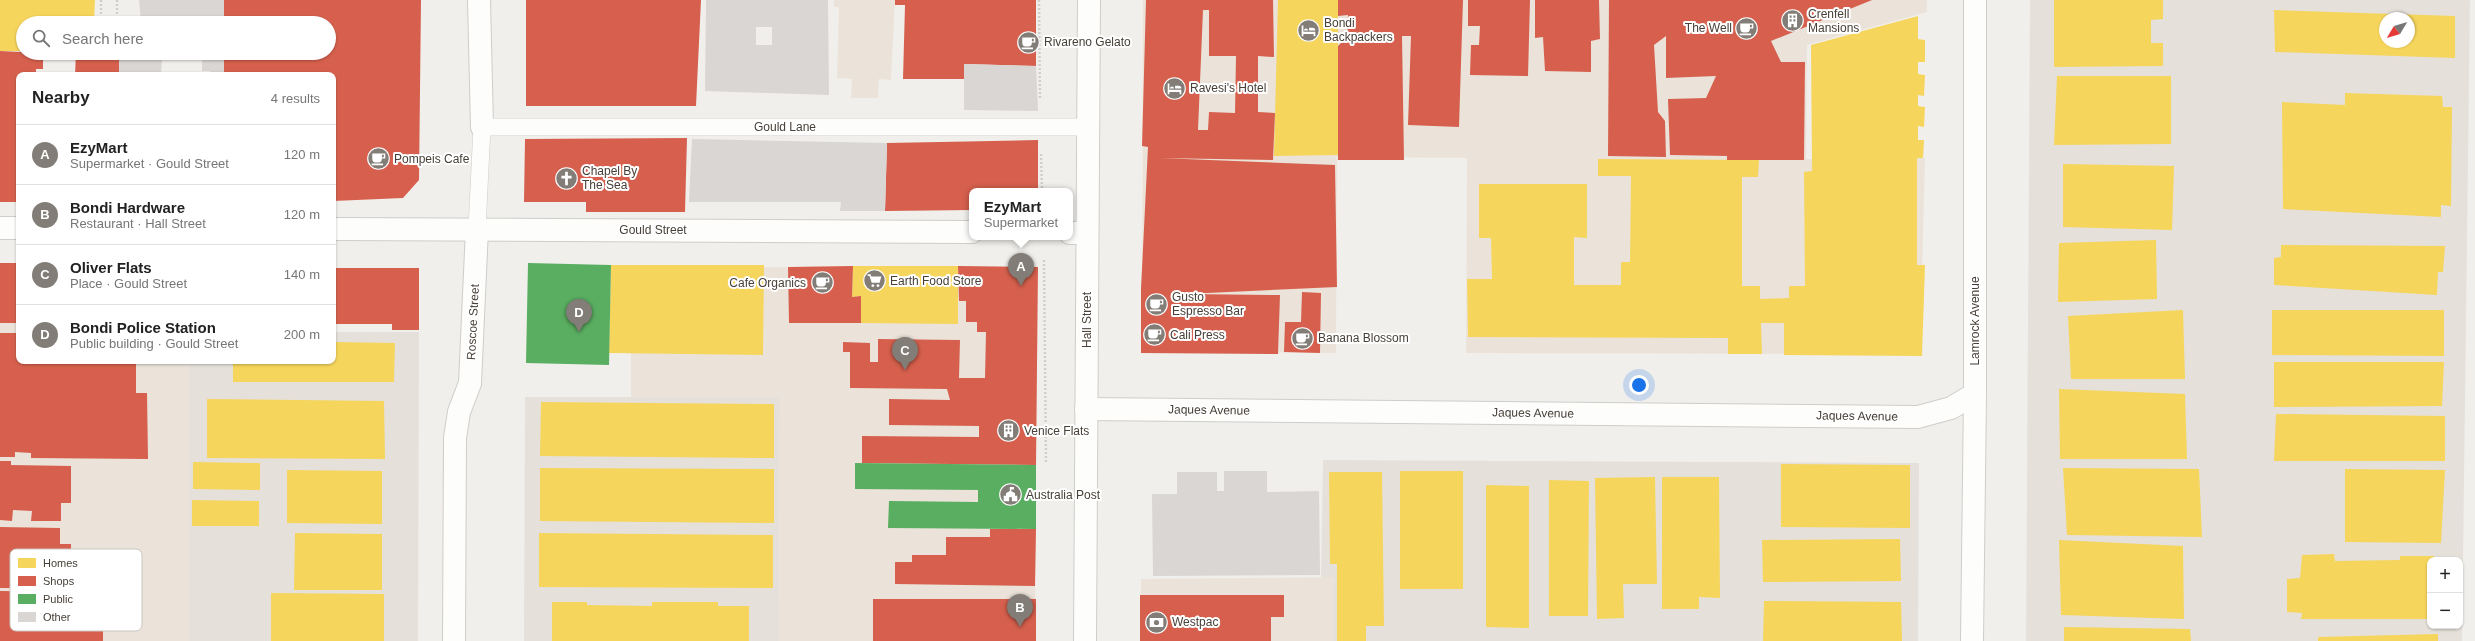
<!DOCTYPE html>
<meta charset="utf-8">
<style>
:root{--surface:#fff;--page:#f2f2f2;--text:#222;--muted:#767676;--line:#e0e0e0;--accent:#827d77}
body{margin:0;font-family:Helvetica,sans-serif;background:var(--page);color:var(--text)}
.controls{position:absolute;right:12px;bottom:12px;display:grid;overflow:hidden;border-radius:8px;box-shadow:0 1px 3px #0004}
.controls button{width:36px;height:36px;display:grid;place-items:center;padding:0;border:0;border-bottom:1px solid var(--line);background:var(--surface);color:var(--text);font:20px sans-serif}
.compass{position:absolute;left:2379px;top:12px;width:36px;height:36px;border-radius:50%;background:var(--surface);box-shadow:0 1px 3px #0004;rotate:232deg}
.you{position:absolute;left:1639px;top:385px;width:14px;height:14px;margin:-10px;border:3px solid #fff;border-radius:50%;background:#1a73e8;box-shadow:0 0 0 6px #1a73e833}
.badge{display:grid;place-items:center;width:26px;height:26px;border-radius:50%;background:var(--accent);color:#fff;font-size:13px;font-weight:700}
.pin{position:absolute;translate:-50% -33px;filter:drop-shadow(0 1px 2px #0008)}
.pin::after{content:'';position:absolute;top:21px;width:14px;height:12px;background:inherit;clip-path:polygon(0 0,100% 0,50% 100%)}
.popup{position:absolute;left:969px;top:188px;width:104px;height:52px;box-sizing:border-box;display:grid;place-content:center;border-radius:8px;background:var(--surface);filter:drop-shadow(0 1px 3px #0005);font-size:13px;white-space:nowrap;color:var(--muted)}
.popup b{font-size:15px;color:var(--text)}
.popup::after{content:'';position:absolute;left:50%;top:100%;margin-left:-8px;border:8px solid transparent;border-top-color:var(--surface)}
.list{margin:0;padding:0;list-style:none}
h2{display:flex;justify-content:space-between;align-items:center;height:52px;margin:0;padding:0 16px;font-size:17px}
h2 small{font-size:13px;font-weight:400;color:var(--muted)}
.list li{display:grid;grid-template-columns:26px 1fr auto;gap:12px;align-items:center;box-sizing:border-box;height:60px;padding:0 16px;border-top:1px solid var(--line)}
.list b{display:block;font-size:15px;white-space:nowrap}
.list p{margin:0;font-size:13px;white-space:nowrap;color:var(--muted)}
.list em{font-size:13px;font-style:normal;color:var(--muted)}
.icon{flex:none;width:22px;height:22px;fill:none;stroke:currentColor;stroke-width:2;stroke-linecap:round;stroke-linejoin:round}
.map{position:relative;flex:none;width:2475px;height:641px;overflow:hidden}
.search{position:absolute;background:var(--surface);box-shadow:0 1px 3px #0004;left:16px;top:16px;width:320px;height:44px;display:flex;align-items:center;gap:10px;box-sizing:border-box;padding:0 14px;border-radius:22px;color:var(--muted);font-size:15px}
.panel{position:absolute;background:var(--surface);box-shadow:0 1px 3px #0004;left:16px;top:72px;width:320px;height:292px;border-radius:8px}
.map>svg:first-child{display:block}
.residential{fill:#e5e0da;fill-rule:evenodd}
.commercial{fill:#ebe3d9}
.homes{fill:#f6d55c;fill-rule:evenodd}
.shops{fill:#d6604d;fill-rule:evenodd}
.public{fill:#5aae61}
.building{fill:#d9d6d3;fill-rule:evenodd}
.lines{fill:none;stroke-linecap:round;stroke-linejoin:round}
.service-casing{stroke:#cfcdca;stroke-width:18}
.pedestrian-casing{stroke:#cfcdca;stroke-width:24}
.minor-casing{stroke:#cfcdca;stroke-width:24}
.tertiary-casing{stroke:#cfcdca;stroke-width:24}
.path{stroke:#d1cfcb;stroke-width:2.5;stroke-dasharray:2 2;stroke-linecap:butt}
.service{stroke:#fdfdfc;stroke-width:17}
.pedestrian{stroke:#fdfdfc;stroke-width:22}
.minor{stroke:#fdfdfc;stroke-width:22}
.tertiary{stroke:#fdfdfc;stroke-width:22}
.labels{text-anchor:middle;stroke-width:4;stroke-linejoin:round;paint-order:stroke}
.poi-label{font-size:12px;fill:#474038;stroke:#fff;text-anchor:start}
.street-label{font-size:12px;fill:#474038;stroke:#fff}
.key{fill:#fff;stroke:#c8c6c3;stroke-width:1}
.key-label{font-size:11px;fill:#474038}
</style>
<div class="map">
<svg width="2475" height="641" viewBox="0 0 2475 641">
<rect width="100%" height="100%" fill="#f1efec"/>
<g class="residential">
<path d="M2030,0H2470L2462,641H2026ZM2385,18H2409V42H2385ZM2430,560H2460V626H2430Z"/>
<path d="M333,332H419L418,641H190V361H333Z"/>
<path d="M525,397H780L779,641H524Z"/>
<path d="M1323,460L1919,463L1918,641H1334V578H1321Z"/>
</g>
<g class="commercial">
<path d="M834,0H895L891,80L879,79L878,98H851L852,79L837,78L839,7H834Z"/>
<path d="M1143,0H1927V12L1807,45L1806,159L1925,158L1920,354L1466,353L1467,158L1337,157L1336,353L1142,351Z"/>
<path d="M0,264H19V361H190V641H0Z"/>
<path d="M631,267L1037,268L1035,641H779L780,397H631Z"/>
<path d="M1334,577V641H1141V579Z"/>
</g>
<g class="homes">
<path d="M0,0H95L94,23H23V51H0Z"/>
<path d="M1278,0H1338V155L1274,156Z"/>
<path d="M2054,0H2163V19L2151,20V43H2163V66L2054,67Z"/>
<path d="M2274,10L2455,16V58L2275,52ZM2385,18H2409V42H2385Z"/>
<path d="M1918,16V39L1925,40V62H1918V74L1925,75L1924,96L1918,95V106L1925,107L1924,127L1918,126V140H1924L1923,158H1917V265H1925L1922,356L1784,355V323H1761L1762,354H1728V338L1468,337L1467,279H1492L1491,238H1479V184H1587V238L1574,237V285H1621V262H1630L1631,176H1598V159L1759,160L1758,177H1742V286H1760V299L1789,298V286H1805L1804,172L1812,171L1811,45Z"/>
<path d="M2057,76H2171V144L2054,145Z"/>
<path d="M2345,93L2442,96L2443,107H2452L2451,206L2441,205V217L2283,209L2282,102L2345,105Z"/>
<path d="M2063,164L2174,166L2172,230L2063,227Z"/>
<path d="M2156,240L2157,299L2058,302L2059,243Z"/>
<path d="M2281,245L2445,246L2443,272H2438L2437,295L2274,285V258L2281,257Z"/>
<path d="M611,265H764L763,355L609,353Z"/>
<path d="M853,266H958V324L861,323V296L852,297Z"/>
<path d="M2183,310L2185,379H2071L2068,316Z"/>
<path d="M2272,310H2444V356L2272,355Z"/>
<path d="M333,342L395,343L394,382H233V361H333Z"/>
<path d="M2274,362H2444L2442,406L2274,407Z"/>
<path d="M2059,389L2185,394L2187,459H2060Z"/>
<path d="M207,399L384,401L385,459L207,458Z"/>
<path d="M541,402L774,404V458L540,456Z"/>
<path d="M2276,414L2445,416V461H2274Z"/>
<path d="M193,462L260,463V490L193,489Z"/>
<path d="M1781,464L1910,465V528L1781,527Z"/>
<path d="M540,468L774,469V523L540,521Z"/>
<path d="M2063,468L2199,469L2202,537L2067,535Z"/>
<path d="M2345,469L2445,470L2441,543L2345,542Z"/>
<path d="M287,470L382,471V524L287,523Z"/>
<rect x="1400" y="471" width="63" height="118"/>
<path d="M1329,472H1382L1384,626H1366V641H1337V564H1330Z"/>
<path d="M1655,477L1657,584H1623L1624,618L1597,619L1595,478Z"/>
<path d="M1662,477H1719L1720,598L1699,597V609H1662Z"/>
<path d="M1549,480L1589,481L1588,616H1549Z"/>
<path d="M1486,485L1529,486V628L1486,627Z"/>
<path d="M192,500L259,501V526H192Z"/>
<path d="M295,533L382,534V590H294Z"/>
<path d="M539,533L773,535V588L539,587Z"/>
<path d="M1900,539L1901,581L1763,582L1762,540Z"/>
<path d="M2059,540L2183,546L2184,619L2061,615Z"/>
<path d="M2334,554L2335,561L2400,560V556H2434V560H2430V619H2301L2302,613L2287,612V579L2300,578L2302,555Z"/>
<path d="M271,593L384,594V641H271Z"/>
<path d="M1764,601L1901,602L1902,641H1763Z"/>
<path d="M552,602H587V605L652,606V602H718V606H749V641H552Z"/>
<path d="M2064,627L2190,629L2191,641H2064Z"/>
<path d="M2438,634V641H2318V637Z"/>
</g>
<g class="shops">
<path d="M224,0H421L419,180L403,198L333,201V75H224V53H329V23H224Z"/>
<path d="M526,0H701L696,106H526Z"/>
<path d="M895,0H1036V66L964,64V79H903L905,5H895Z"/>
<path d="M1146,0H1273L1274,57L1258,56V112L1275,113L1273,160L1160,158L1335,165L1337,287L1185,294L1280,295L1278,354L1141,353V289L1148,147L1142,146ZM1203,10H1209V56H1236L1235,113L1209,112L1208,130H1198Z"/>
<path d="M1338,0H1463L1459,127L1408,125L1411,36H1402L1404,160H1338V46L1347,37L1348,15L1338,16Z"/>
<path d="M1468,0H1530L1528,76L1470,75L1471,45H1479L1480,26H1468Z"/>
<path d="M1535,0H1599L1600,39L1591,41V72L1545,71L1543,37L1535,38Z"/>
<path d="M1609,0H1872L1771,41L1781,62H1805L1804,160H1727V156L1670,155L1668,99L1706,98L1716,76L1666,78V36L1654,45L1658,112L1665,121L1666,157L1608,156Z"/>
<path d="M0,51L43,53V69H36V75H19V202H0Z"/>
<path d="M76,53H119V75H75Z"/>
<path d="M687,138L685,212H586V202H524L525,139Z"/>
<path d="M1038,140V191H972V210L885,211L887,143Z"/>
<rect x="0" y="263" width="19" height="60"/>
<path d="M853,266L852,297L861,296V323H789L788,267Z"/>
<path d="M958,266L1038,267L1036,465L862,463V436L979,437V426L889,425V399L950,400L947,389L850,388V352H843V342L870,343V362H878V339L960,340L959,378H985L986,332H977V322H966V301H959Z"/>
<path d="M333,268H419V330H392V324H333Z"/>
<path d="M1302,292L1321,293L1320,353L1284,352L1285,322H1301Z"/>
<path d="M0,333H19V361H136V393H147L148,459L31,458V453L15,452V457H0Z"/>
<path d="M0,461H11V465L71,466V503H61V521H31L32,511L13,510L12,521L0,520Z"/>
<path d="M0,527L60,528V544H71V583L12,582V588H0Z"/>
<path d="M990,529H1036L1035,586L895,584V562H912V555H946V537H990Z"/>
<path d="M0,591L103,592V641H0Z"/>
<path d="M1140,595H1284V617H1271V641H1140Z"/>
<rect x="873" y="599" width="163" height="42"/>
</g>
<g class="public">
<path d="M528,263L611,265L609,365L526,363Z"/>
<path d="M855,463L1036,465V529L888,528L889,501L978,502V490L855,489Z"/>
</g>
<g class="building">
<path d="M139,0H224V23H136L141,21Z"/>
<path d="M706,0H828L829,95L705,91ZM756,27H772V45H756Z"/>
<path d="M119,53H224V75H210V71H202V58L162,57L161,75H119Z"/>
<path d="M964,64L1036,66L1038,111L964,110Z"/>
<path d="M692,139L887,143L885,211H840L841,202H689Z"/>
<path d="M1224,471H1267V492L1319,491L1320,575L1153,576L1152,494H1177V472H1217V491H1224Z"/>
</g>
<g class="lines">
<defs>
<path id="service" d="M477,229L482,127H1088"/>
<g id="pedestrian">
<path d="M479,0L482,127"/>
<path d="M470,383L477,229"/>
</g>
<g id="minor">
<path d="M0,228H19"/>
<path d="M333,229L972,232"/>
<path d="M1070,233H1087"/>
<path d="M1086,409L1918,417L1951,408L1975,394"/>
<path d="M454,641L455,438L459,412L470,383"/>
<path d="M1972,641L1975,394V0"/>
</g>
<path id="tertiary" d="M1085,641L1089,0"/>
</defs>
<use href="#service" class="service-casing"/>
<use href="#pedestrian" class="pedestrian-casing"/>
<use href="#minor" class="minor-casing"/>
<use href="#tertiary" class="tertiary-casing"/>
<g class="path">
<path d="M101,0V23"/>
<path d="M117,0V23"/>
<path d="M1039,0L1040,100"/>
<path d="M1041,154L1042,191"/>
<path d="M1044,260L1046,464"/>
</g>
<use href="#service" class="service"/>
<use href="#pedestrian" class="pedestrian"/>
<use href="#minor" class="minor"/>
<use href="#tertiary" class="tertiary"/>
</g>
<defs>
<symbol id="building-disc" viewBox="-11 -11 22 22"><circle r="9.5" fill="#827d77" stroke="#fff"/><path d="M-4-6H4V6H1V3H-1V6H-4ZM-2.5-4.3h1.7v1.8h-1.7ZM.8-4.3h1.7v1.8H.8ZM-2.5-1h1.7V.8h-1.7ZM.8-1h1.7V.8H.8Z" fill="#fff"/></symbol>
<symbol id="cafe-disc" viewBox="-11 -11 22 22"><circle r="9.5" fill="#827d77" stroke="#fff"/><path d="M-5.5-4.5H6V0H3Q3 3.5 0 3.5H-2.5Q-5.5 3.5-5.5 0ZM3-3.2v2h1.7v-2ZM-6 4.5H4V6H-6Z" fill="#fff"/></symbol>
<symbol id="hotel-disc" viewBox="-11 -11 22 22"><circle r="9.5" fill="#827d77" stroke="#fff"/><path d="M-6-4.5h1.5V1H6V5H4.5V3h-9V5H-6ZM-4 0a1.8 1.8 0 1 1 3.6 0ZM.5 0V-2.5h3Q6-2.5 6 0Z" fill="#fff"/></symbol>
<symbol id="church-disc" viewBox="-11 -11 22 22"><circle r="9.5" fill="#827d77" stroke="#fff"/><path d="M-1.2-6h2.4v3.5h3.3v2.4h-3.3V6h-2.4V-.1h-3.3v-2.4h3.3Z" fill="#fff"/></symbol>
<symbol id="supermarket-disc" viewBox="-11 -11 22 22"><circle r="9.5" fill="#827d77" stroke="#fff"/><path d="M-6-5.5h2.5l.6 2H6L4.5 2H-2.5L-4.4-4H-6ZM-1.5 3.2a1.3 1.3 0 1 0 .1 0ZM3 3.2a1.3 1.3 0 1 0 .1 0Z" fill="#fff"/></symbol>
<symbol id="civic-disc" viewBox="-11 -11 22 22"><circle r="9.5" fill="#827d77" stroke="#fff"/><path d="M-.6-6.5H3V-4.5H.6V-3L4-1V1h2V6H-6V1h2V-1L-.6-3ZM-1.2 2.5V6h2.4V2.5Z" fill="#fff"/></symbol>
<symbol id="bank-disc" viewBox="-11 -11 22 22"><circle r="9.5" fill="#827d77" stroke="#fff"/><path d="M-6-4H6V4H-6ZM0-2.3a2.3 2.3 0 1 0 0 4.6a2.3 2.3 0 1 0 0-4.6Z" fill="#fff"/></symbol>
</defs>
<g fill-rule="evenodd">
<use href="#building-disc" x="1780" y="8" width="25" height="25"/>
<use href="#cafe-disc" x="1734" y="16" width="25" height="25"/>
<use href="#hotel-disc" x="1296" y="18" width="25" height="25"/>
<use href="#cafe-disc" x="1016" y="30" width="25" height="25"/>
<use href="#hotel-disc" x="1162" y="76" width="25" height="25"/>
<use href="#cafe-disc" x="366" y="146" width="25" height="25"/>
<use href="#church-disc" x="554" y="166" width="25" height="25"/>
<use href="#supermarket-disc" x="862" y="268" width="25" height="25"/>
<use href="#cafe-disc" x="810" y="270" width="25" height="25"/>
<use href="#cafe-disc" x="1144" y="292" width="25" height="25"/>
<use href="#cafe-disc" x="1142" y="322" width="25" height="25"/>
<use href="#cafe-disc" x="1290" y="326" width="25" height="25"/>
<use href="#building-disc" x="996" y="418" width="25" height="25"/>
<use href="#civic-disc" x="998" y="482" width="25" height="25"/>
<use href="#bank-disc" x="1144" y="610" width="25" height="25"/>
</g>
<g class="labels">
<g class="poi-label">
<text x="1808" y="18">Crenfell<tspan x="1808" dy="14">Mansions</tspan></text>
<text x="1324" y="27">Bondi<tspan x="1324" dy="14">Backpackers</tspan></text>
<text x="1732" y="32" text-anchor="end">The Well</text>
<text x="1044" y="46">Rivareno Gelato</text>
<text x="1190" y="92">Ravesi's Hotel</text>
<text x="394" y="163">Pompeis Cafe</text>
<text x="582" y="175">Chapel By<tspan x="582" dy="14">The Sea</tspan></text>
<text x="890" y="285">Earth Food Store</text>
<text x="806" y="287" text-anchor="end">Cafe Organics</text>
<text x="1172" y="301">Gusto<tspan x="1172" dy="14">Espresso Bar</tspan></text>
<text x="1170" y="339">Cali Press</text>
<text x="1318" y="342">Banana Blossom</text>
<text x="1024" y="435">Venice Flats</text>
<text x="1026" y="499">Australia Post</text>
<text x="1172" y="626">Westpac</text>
</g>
<g class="street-label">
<text x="785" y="131">Gould Lane</text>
<text x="653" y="234">Gould Street</text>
<text transform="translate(1087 320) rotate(-90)" y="4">Hall Street</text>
<text transform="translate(1975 321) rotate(-90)" y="4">Lamrock Avenue</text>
<text transform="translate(473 322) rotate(-87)" y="4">Roscoe Street</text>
<text transform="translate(1209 410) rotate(1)" y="4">Jaques Avenue</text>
<text transform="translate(1533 413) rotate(1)" y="4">Jaques Avenue</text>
<text transform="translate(1857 416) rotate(1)" y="4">Jaques Avenue</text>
</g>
</g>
<rect x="10" y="549" width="132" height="82" rx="6" class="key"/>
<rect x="18" y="558" width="18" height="10" fill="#f6d55c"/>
<rect x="18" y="576" width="18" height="10" fill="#d6604d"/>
<rect x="18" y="594" width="18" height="10" fill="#5aae61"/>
<rect x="18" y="612" width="18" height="10" fill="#d9d6d3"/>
<g class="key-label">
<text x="43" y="567">Homes</text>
<text x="43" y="585">Shops</text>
<text x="43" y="603">Public</text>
<text x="43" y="621">Other</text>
</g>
</svg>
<div class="controls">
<button>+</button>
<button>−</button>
</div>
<svg class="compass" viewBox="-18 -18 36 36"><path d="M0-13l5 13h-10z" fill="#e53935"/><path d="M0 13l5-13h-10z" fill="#767676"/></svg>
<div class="you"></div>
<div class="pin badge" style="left:1021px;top:286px">A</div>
<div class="popup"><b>EzyMart</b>Supermarket</div>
<div class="pin badge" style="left:1020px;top:627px">B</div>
<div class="pin badge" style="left:905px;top:370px">C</div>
<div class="pin badge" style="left:579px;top:332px">D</div>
<div class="search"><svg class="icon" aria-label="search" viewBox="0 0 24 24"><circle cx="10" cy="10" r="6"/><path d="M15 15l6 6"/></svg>Search here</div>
<section class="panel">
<h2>Nearby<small>4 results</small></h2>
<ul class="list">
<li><span class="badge">A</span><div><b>EzyMart</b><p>Supermarket · Gould Street</p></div><em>120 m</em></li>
<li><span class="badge">B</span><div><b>Bondi Hardware</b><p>Restaurant · Hall Street</p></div><em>120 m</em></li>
<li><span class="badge">C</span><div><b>Oliver Flats</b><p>Place · Gould Street</p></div><em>140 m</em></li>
<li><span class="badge">D</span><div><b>Bondi Police Station</b><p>Public building · Gould Street</p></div><em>200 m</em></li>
</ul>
</section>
</div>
